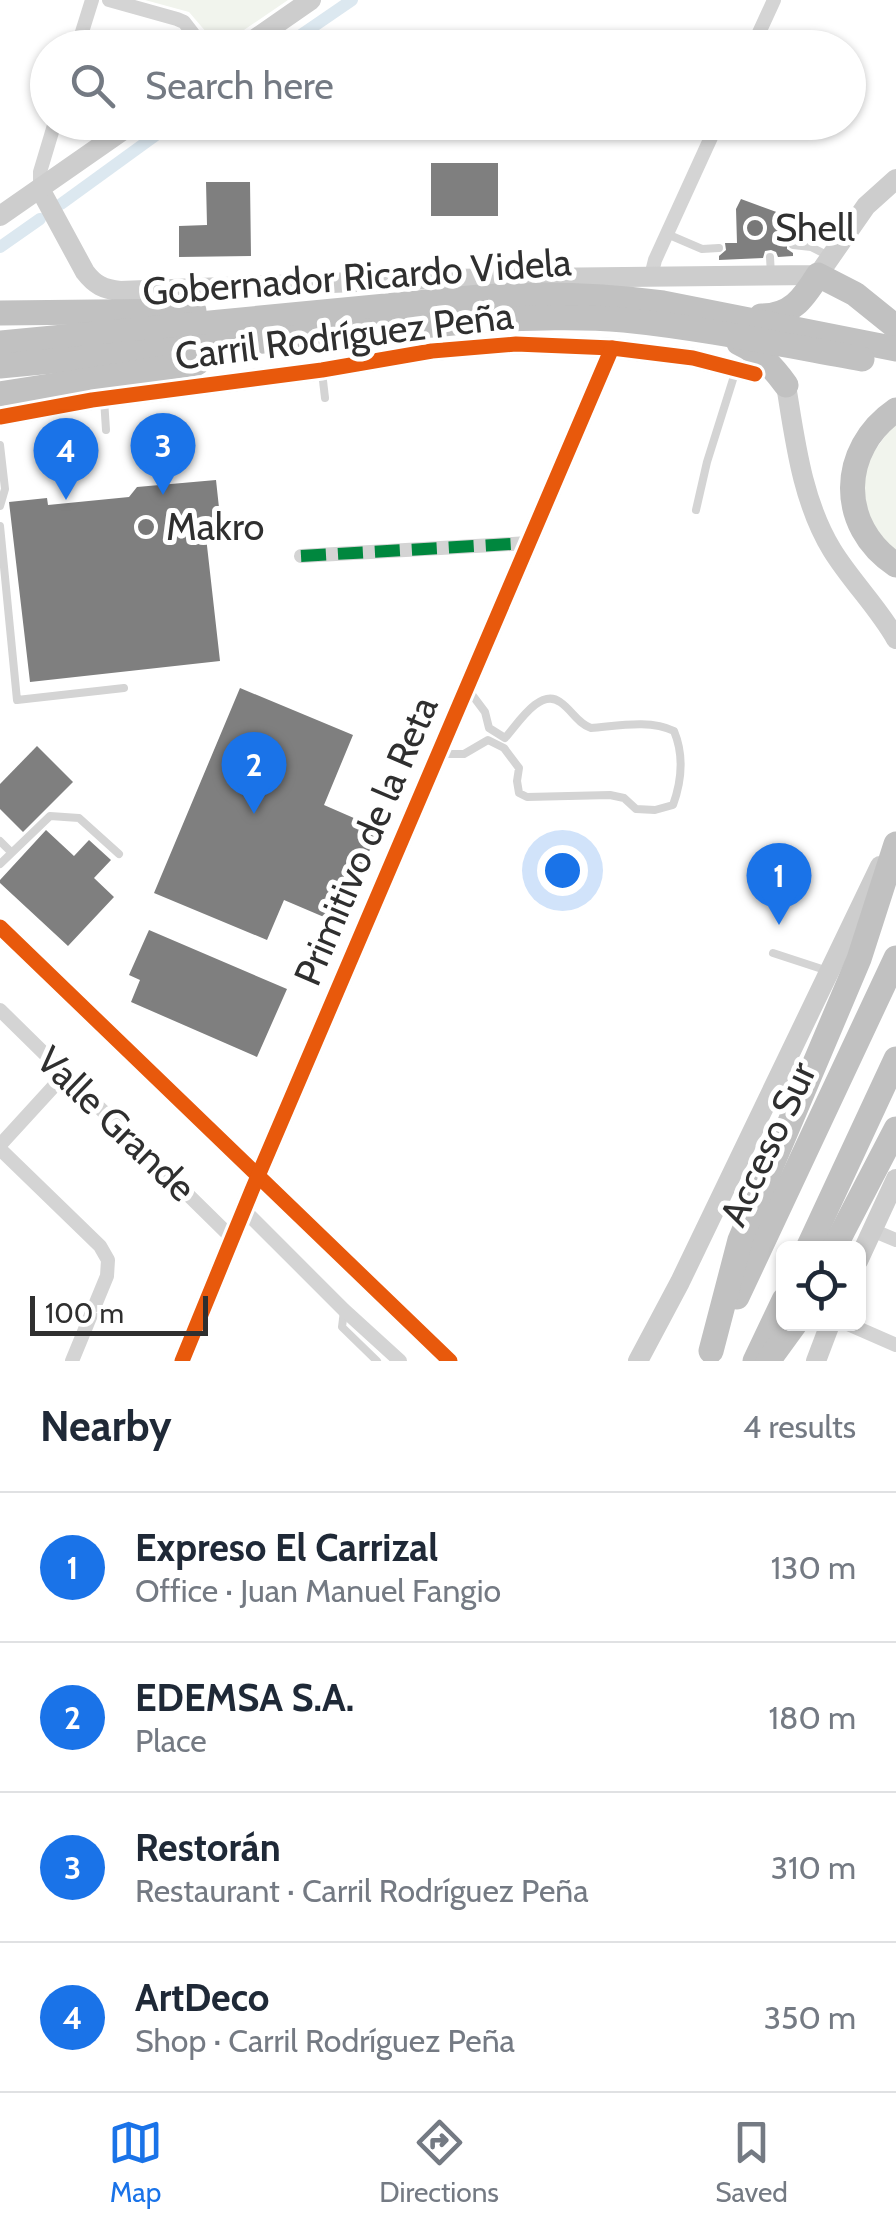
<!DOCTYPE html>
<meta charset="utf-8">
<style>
:root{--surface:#fff;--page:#f2f2f3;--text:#1f2937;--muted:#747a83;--line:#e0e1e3;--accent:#1a73e8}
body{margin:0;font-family:Cabin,sans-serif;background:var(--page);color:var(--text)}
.controls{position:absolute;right:30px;bottom:30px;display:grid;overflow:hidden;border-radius:15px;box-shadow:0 2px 8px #0004}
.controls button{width:90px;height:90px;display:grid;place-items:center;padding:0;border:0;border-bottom:2px solid var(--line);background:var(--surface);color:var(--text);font:50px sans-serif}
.scale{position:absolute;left:30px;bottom:25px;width:178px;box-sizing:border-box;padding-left:10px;border:5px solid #2f2f2f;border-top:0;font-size:28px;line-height:35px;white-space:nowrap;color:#2f2f2f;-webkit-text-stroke:8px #fff;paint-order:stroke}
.you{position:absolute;left:562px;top:870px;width:35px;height:35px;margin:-25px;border:8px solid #fff;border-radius:50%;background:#1a73e8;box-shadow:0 0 0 15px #1a73e833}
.badge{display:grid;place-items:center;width:65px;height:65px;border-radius:50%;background:var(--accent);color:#fff;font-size:32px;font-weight:700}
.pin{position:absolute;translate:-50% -82px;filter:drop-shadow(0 2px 5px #0008)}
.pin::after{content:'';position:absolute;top:52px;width:35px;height:30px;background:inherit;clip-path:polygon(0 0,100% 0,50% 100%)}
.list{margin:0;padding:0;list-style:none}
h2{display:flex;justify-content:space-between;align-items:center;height:130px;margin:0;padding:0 40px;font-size:42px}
h2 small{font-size:32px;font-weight:400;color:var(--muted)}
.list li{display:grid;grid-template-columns:65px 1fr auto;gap:30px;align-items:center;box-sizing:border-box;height:150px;padding:0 40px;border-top:2px solid var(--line)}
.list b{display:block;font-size:38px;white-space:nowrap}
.list p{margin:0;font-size:32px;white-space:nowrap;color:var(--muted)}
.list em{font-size:32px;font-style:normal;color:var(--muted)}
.icon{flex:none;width:55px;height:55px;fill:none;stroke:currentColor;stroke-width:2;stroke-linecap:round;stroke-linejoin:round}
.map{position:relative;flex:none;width:896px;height:1361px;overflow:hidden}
.search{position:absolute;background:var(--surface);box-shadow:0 2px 8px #0004;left:30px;right:30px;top:30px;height:110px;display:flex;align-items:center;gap:25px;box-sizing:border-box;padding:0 35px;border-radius:55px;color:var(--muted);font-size:38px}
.sheet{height:730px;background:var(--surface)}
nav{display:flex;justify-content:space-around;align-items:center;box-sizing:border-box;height:140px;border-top:2px solid var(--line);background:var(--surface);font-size:28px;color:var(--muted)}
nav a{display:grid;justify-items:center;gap:5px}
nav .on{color:var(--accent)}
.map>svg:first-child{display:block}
.green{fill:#f1f4ed}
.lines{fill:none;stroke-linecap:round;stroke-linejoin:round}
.canal{stroke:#dce8f0;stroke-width:12}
.building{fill:#7f7f7f}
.lane{stroke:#d4d4d4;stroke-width:8}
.street{stroke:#d4d4d4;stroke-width:14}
.secondary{stroke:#cdcdcd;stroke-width:20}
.highway{stroke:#c1c1c1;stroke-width:25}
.tram{stroke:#bbb;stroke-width:2.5}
.quiet{stroke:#00873e;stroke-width:12;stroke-dasharray:25 12;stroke-linecap:butt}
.cycleway-casing{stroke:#fff;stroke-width:21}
.cycleway{stroke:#e8590c;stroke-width:15}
.poi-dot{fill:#787878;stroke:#fff;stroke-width:4}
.labels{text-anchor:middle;stroke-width:10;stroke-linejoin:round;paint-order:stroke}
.poi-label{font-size:38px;fill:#2f2f2f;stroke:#fff;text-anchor:start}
.street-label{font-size:38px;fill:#2f2f2f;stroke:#fff}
</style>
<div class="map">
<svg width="896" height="1361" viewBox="0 0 896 1361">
<rect width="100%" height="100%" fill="#fff"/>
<g class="green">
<path d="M145,0H288L219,47L189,12Z"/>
<path d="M896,421V552L867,521L863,467Z"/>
</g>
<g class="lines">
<g class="canal">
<path d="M282,48L352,0"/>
<path d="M61,204L174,122"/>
<path d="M0,247L40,219"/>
</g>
</g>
<g class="building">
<rect x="431" y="163" width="67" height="53"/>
<path d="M206,182H250L251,256L179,257V226L207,225Z"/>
<path d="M741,199L793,218L785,241H787V249L793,253V256L778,257L776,252L771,250L765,251L763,258L719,260V256L726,250L725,243H737L736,209Z"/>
<path d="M216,480L221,526L205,528L220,661L30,682L9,502L47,498L48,505L129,497L137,487Z"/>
<path d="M240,688L353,735L324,805L379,829L338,923L284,900L267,940L154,893Z"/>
<path d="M37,746L73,782L23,832L0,809V784Z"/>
<path d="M46,830L74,856L89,840L111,860L94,878L114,897L68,946L0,883V880Z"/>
<path d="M149,930L287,989L257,1057L131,1002L140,980L129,975Z"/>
</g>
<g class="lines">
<g class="lane">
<path d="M667,234L702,249L719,248"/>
<path d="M793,245L811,247L829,256"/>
<path d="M770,257L771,275"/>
<path d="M322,372L325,398"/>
<path d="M104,399L106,430"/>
<path d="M0,445L5,489L0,506"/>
<path d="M696,510L707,462L735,373"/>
<path d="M0,526L17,700L124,688"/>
<path d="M443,754H464L488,740L504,748L519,768L517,781L519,793L527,797L610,795L624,798L636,809L655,810L673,805C682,780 684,755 674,731C650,719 617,726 591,728C577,723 572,710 560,702C540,687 517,725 505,738L489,728L485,712L470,692"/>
<path d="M0,841L11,852"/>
<path d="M0,864L50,816L79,818L119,854"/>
<path d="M773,953L828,971"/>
<path d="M344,1311L342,1327L377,1361"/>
</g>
<g class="street">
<path d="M109,0L177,19L184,22L204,48"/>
<path d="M77,48L92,0"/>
<path d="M752,48L774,0"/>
<path d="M40,189V172L55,122"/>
<path d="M651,276L655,260L718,122"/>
<path d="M301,556L528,543"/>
<path d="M0,1010L232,1238"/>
<path d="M0,1145L65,1074"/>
<path d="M0,1149L100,1246L108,1260L107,1276L72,1361"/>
<path d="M244,1210L344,1310L400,1361"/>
<path d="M872,1230L896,1240"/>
<path d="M848,1324L896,1345"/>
</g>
<g class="secondary">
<path d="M242,48L311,0"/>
<path d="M40,189L85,272C95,285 103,289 120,291L434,279L818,275L866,206L896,179"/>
<path d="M0,216L135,122"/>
<path d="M786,385C795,440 802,501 832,550C851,581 878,607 896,639"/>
<path d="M0,417L92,400L322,370L432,351L516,344L612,348L693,358L755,374"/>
<path d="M858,1261L896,1179"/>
<path d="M182,1361L252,1190L612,348"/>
<path d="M638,1361L680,1282L880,866"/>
<path d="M816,1361L830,1324"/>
</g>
<g class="highway">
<path d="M0,313L194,311"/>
<path d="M761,316C791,316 803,299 818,275L855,294L896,327"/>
<path d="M0,343L480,297C541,293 602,295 663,303L896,349"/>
<path d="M739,343C760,353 773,367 786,385"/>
<path d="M0,366L485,320C531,318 578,316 624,320C704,328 783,345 862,359"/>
<path d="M0,394L197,363"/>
<path d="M896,410C839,449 837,526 896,565"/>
<path d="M808,1248L896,1059"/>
<path d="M834,1248L896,1129"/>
<path d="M737,1297L896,958"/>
<path d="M711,1351L740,1240L859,959L896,844"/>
<path d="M755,1361L784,1300"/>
<path d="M768,1361L795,1324"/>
</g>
<path class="tram" d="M0,935L439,1361"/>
<path class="quiet" d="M301,556L528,543"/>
<defs>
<g id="cycleway">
<path d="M0,417L92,400L322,370L432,351L516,344L612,348L693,358L755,374"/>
<path d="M0,927L450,1361"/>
<path d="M182,1361L252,1190L612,348"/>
</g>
</defs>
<use href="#cycleway" class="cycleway-casing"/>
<use href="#cycleway" class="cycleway"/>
</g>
<g class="poi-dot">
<circle cx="755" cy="228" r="10"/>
<circle cx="146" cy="527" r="10"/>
</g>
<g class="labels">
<g class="poi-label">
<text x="775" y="241">Shell</text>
<text x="166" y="540">Makro</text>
</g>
<g class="street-label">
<text transform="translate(357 277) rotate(-4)" y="13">Gobernador Ricardo Videla</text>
<text transform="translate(344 336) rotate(-7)" y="13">Carril Rodríguez Peña</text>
<text transform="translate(366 841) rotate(-67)" y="13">Primitivo de la Reta</text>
<text transform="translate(116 1124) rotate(44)" y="13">Valle Grande</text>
<text transform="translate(768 1144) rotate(-65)" y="13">Acceso Sur</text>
</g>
</g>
</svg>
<div class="controls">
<button><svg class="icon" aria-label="locate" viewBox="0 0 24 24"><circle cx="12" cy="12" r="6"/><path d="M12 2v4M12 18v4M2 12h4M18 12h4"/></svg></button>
</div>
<div class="scale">100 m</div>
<div class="you"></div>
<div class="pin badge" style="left:779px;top:925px">1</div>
<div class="pin badge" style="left:254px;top:814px">2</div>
<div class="pin badge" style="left:163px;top:495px">3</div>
<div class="pin badge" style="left:66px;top:500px">4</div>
<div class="search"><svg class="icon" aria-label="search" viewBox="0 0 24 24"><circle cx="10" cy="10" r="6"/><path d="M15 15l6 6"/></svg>Search here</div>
</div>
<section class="sheet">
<h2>Nearby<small>4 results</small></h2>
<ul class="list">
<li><span class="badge">1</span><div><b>Expreso El Carrizal</b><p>Office · Juan Manuel Fangio</p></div><em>130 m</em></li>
<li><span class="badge">2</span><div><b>EDEMSA S.A.</b><p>Place</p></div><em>180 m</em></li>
<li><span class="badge">3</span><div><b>Restorán</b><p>Restaurant · Carril Rodríguez Peña</p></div><em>310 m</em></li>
<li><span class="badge">4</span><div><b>ArtDeco</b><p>Shop · Carril Rodríguez Peña</p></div><em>350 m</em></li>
</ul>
</section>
<nav>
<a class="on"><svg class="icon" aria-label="map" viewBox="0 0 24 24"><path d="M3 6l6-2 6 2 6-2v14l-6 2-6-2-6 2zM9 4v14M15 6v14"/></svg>Map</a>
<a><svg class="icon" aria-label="directions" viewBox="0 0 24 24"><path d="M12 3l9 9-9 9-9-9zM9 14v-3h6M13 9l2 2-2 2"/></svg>Directions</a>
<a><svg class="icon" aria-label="saved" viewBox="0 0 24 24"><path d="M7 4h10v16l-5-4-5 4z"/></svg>Saved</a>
</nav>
